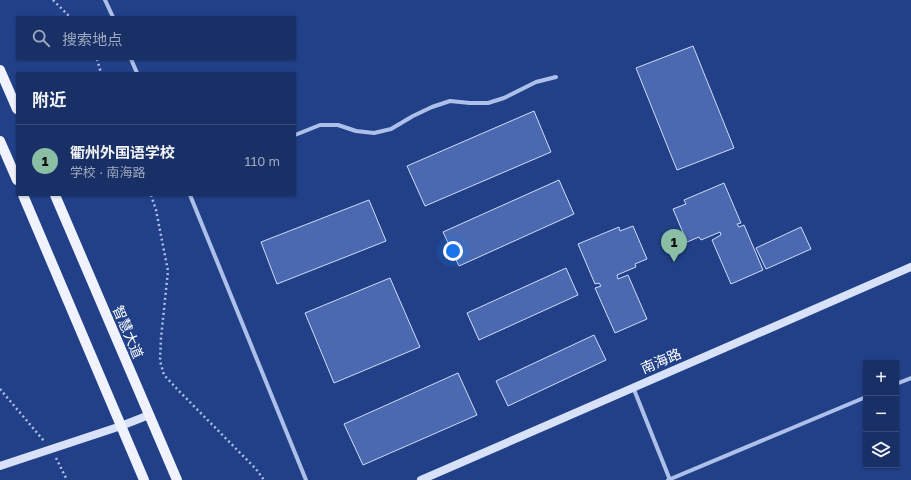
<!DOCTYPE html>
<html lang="zh">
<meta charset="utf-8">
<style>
:root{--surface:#193066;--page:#22386c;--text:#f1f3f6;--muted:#9fa9bf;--line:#374b7a;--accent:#8abfa5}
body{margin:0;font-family:"Golos Text","Noto Sans SC",sans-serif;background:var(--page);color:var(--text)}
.controls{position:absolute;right:12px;bottom:12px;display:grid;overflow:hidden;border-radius:0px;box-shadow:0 1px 3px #0004}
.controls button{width:36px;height:36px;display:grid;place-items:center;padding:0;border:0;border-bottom:1px solid var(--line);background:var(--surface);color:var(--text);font:20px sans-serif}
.you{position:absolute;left:453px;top:251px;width:14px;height:14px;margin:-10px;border:3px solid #fff;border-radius:50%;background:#1a73e8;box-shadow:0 0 0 6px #1a73e833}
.badge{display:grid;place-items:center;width:26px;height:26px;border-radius:50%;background:var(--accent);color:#111;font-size:13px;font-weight:700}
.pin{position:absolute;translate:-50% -33px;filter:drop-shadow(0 1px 2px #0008)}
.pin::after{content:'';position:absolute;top:21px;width:14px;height:12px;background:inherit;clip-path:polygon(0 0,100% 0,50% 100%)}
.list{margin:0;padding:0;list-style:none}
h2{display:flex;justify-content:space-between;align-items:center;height:52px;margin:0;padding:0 16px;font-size:17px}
h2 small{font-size:13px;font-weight:400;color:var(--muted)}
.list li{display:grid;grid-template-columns:26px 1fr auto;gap:12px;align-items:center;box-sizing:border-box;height:72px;padding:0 16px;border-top:1px solid var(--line)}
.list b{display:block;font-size:15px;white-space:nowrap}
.list p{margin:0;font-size:13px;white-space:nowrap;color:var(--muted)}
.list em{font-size:13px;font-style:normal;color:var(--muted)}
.icon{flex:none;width:22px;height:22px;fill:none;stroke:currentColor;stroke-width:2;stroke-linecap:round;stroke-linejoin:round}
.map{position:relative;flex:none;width:911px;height:480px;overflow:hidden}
.search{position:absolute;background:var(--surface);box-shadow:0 1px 3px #0004;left:16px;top:16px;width:280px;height:44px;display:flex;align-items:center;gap:10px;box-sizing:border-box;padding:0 14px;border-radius:0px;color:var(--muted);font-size:15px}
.panel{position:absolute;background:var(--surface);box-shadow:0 1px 3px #0004;left:16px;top:72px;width:280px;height:124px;border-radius:0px}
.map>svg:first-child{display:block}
.building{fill:#4a69b0;stroke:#d0ddf7}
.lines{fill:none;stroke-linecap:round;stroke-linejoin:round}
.path{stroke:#acc0ea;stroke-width:2.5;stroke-dasharray:2 3;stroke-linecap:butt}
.street{stroke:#acc0ea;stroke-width:4}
.secondary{stroke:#d7e1f8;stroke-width:8}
.primary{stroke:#f0f3fe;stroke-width:10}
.labels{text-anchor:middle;stroke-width:4;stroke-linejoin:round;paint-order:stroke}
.street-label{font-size:14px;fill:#fff;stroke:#214088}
</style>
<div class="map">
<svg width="911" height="480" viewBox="0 0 911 480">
<rect width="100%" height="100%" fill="#214088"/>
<g class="building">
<path d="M693,46L734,148L677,170L636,68Z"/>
<path d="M534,111L551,152L425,206L407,166Z"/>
<path d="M559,180L574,214L459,266L443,232Z"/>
<path d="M724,183L741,223L737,224L739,227L744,225L763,270L731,284L712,240L721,235L720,232L701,240L699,237L687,242L673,209L686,204L684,200Z"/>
<path d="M369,200L386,241L277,284L261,242Z"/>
<path d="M633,226L647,259L635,264L636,267L617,275L618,279L628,275L647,319L615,333L595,288L601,286L599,283L595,284L578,244L619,227L620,231Z"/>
<path d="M801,227L811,249L766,269L756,248Z"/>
<path d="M566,268L578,295L479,340L467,313Z"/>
<path d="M390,278L420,347L334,383L305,313Z"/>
<path d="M594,335L606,360L508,406L496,381Z"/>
<path d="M458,373L477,415L363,465L344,424Z"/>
</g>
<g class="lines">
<g class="path">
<path d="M53,0L70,17"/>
<path d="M97,59L101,73"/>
<path d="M151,195L156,210L168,271L161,338L160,361L164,375L179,391L256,469L264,480"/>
<path d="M0,389L44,441"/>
<path d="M56,458L67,480"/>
</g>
<g class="street">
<path d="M105,0L113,17"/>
<path d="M131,59L137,73"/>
<path d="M295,135L320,125H338L356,131L374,133L391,129L413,116L432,107L450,101L470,103H488L504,98L536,82L556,77"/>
<path d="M190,195L306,480"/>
<path d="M896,384L911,378"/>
<path d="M633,387L670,480"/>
<path d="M668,480L866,397"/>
</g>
<g class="secondary">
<path d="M0,466L121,426L149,415"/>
<path d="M421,480L911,267"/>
</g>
<g class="primary">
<path d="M0,70L17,109"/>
<path d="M0,141L17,180"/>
<path d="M23,195L144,480"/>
<path d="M55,195L177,480"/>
</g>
</g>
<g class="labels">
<g class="street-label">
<text transform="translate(128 332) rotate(67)" y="5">智慧大道</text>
<text transform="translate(661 361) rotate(-23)" y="5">南海路</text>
</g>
</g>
</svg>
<div class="controls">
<button>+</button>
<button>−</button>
<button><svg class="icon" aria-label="layers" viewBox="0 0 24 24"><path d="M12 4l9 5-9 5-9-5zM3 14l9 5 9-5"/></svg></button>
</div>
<div class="you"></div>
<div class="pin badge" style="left:674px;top:262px">1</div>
<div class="search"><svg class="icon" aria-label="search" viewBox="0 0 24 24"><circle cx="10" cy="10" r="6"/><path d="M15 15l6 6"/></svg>搜索地点</div>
<section class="panel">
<h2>附近<small></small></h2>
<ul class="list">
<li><span class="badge">1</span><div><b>衢州外国语学校</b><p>学校 · 南海路</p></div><em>110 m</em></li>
</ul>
</section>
</div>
